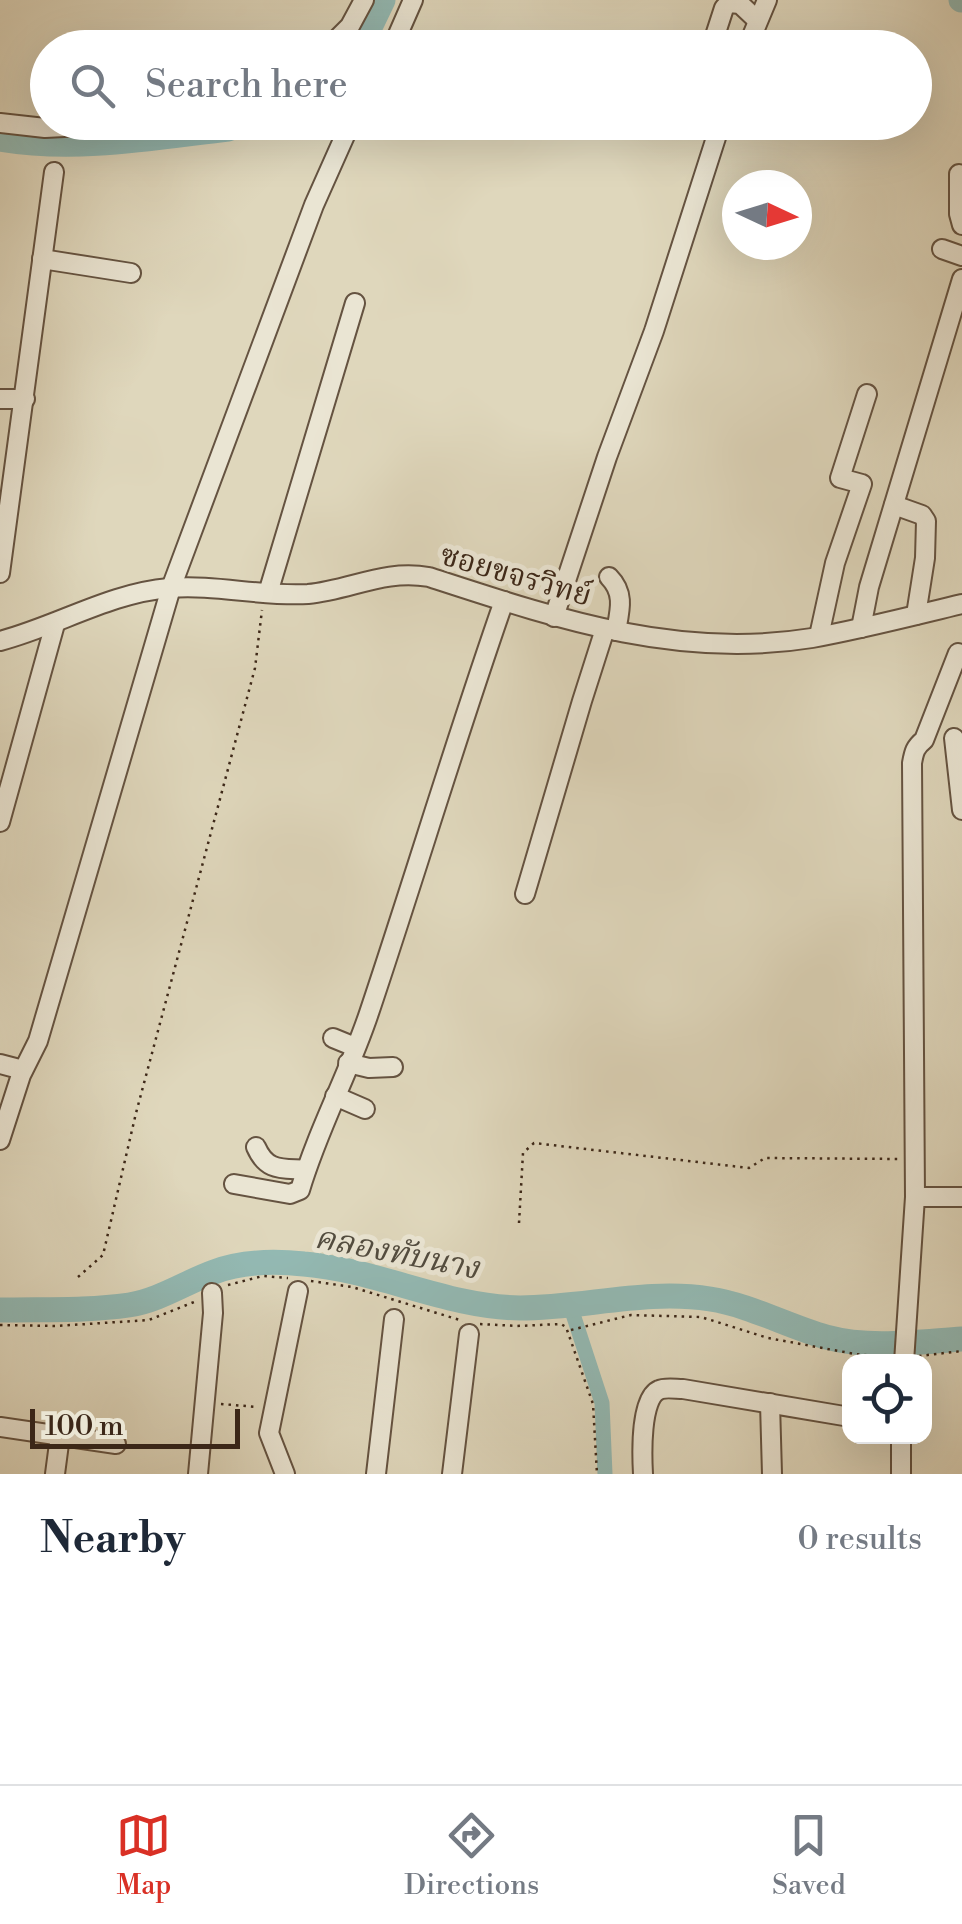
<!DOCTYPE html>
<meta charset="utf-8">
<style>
:root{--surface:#fff;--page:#f2f2f3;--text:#1f2937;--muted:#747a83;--line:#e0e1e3;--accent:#d93025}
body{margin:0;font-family:"Libre Bodoni","Noto Serif Thai",serif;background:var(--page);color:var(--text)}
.controls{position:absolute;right:30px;bottom:30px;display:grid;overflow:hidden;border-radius:20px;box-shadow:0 10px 40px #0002}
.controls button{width:90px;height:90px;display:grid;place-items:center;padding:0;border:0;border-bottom:2px solid var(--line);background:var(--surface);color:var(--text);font:50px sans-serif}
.compass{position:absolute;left:722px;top:170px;width:90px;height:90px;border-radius:50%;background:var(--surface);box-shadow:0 10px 40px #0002;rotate:94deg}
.scale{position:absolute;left:30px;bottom:25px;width:210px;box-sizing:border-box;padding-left:10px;border:5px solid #3c2718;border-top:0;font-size:28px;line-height:35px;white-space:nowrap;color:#3c2718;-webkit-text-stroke:8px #eae5d3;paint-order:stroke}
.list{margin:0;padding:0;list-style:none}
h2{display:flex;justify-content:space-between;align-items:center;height:130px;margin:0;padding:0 40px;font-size:42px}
h2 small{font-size:32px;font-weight:400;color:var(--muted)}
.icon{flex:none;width:55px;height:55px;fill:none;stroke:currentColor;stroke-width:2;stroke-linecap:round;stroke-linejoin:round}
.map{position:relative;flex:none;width:962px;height:1474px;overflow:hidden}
.search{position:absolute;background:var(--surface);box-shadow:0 10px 40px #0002;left:30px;right:30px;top:30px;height:110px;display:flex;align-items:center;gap:25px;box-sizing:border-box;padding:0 35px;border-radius:55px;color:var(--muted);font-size:38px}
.sheet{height:310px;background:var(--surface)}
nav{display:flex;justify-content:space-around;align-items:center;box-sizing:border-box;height:140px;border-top:2px solid var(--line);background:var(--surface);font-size:28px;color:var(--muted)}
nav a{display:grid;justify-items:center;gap:5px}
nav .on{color:var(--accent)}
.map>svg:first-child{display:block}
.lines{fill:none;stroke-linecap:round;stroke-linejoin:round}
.canal{stroke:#93b9b3;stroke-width:15}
.river{stroke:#93b9b3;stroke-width:25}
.minor-casing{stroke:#655341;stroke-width:22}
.path{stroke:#3c2718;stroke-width:2.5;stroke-dasharray:2.5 5;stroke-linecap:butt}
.minor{stroke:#eae5d3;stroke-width:18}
.labels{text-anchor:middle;stroke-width:10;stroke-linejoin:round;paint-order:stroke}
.street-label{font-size:30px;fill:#3c2718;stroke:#eae5d3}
.water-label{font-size:32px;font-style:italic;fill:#524c3f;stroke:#eae5d3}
</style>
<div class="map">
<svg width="962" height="1474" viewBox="0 0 962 1474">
<rect width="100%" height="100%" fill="#dfd7bc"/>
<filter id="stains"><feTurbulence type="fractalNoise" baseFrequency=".002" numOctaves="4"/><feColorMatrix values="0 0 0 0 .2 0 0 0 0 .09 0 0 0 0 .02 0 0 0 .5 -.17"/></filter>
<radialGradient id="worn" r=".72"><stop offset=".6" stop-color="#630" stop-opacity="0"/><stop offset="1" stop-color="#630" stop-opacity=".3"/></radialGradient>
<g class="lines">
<path class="canal" d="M570,1305L602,1403L605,1474"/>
<g class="river">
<path d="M961,0H962"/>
<path d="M360,48L383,0"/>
<path d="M0,139C75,152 153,138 228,129L242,122"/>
<path d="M0,1310C43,1309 87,1311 129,1305C160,1300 186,1282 214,1272C243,1261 275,1261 304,1264C378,1270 446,1307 520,1308C584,1308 646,1289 710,1299C750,1305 787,1326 826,1337C870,1349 917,1342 962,1339"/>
</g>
<defs>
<g id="minor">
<path d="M328,48L350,26L364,0"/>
<path d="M392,48L413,0"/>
<path d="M711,48L724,8L729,3L740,4L757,20"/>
<path d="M747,48L767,0"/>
<path d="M0,123L45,128L161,122"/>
<path d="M959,174V214L962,225"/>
<path d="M942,249L962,256"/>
<path d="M42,259L131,273"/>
<path d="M0,399H25"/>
<path d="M894,505L922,515L926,521L925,558L916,615"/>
<path d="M0,573L54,172"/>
<path d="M609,577C625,593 620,610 616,631"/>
<path d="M268,593L355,303"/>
<path d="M554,617L607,457L654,331L721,122"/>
<path d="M861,628L869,587L962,279"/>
<path d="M819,636L835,563L862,484L840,478L867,394"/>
<path d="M0,641C57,626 110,593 169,588C215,584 262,597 308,594C351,590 384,569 429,577C555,618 677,660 812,638C862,629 912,616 962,604"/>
<path d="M954,738L962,810"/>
<path d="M0,822L55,624"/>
<path d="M525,894L582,701L605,629"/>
<path d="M333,1038L355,1047"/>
<path d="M348,1063L369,1068L393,1067"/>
<path d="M0,1064L23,1070"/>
<path d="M335,1096L365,1109"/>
<path d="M0,1140L21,1075L38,1041L171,588L314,205L351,122"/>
<path d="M256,1147C267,1172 282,1168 306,1170"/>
<path d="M234,1184L290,1194L300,1190C318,1129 349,1073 369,1013C415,876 456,738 504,601"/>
<path d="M915,1197H962"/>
<path d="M904,1362L915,1197L912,763C914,752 915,747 924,740L958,653"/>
<path d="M770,1403L772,1474"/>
<path d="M0,1427L116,1444"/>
<path d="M55,1474L60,1436"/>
<path d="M198,1474L213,1313L212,1293"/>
<path d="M285,1474L269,1433L298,1291"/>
<path d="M376,1474L394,1319"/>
<path d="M452,1474L469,1334"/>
<path d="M643,1474C642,1456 640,1398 659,1390C665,1387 676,1389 683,1389L850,1417"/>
<path d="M901,1474V1436"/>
</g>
</defs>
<use href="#minor" class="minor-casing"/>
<g class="path">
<path d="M519,1223L523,1153L534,1143L749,1168L765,1158L899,1159"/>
<path d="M78,1277L103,1255L136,1113L255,668L262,610"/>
<path d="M311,1281L352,1287L463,1321"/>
<path d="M228,1285L263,1276L288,1278"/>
<path d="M480,1324L517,1326L561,1324L566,1327L593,1404L597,1474"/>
<path d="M0,1325L56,1326L149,1320L194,1302"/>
<path d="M571,1330L631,1315L701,1317L768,1338L855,1354L886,1357"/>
<path d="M919,1356L962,1351"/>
<path d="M221,1404L257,1407"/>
</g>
<use href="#minor" class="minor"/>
</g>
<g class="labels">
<g class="street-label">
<text transform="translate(516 575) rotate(16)" y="10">ซอยขจรวิทย์</text>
</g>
<g class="water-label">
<text transform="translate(397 1252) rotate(11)" y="11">คลองทับนาง</text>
</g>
</g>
<rect width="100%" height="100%" filter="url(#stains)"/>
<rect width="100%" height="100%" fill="url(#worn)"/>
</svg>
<div class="controls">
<button><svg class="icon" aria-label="locate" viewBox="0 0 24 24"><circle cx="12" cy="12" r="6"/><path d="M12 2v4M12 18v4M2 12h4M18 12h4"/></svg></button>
</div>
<svg class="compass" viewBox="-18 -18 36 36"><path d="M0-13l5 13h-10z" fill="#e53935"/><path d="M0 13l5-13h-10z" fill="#747a83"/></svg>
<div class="scale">100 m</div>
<div class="search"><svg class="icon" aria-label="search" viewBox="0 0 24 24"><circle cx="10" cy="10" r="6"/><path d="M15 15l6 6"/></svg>Search here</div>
</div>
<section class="sheet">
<h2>Nearby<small>0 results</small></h2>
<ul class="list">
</ul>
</section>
<nav>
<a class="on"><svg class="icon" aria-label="map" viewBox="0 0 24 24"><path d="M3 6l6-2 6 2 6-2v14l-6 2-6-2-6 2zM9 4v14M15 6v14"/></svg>Map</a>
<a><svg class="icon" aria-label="directions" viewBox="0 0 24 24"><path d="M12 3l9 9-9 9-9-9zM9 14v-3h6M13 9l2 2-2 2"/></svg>Directions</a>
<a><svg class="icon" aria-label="saved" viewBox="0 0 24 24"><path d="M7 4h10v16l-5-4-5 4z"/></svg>Saved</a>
</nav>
